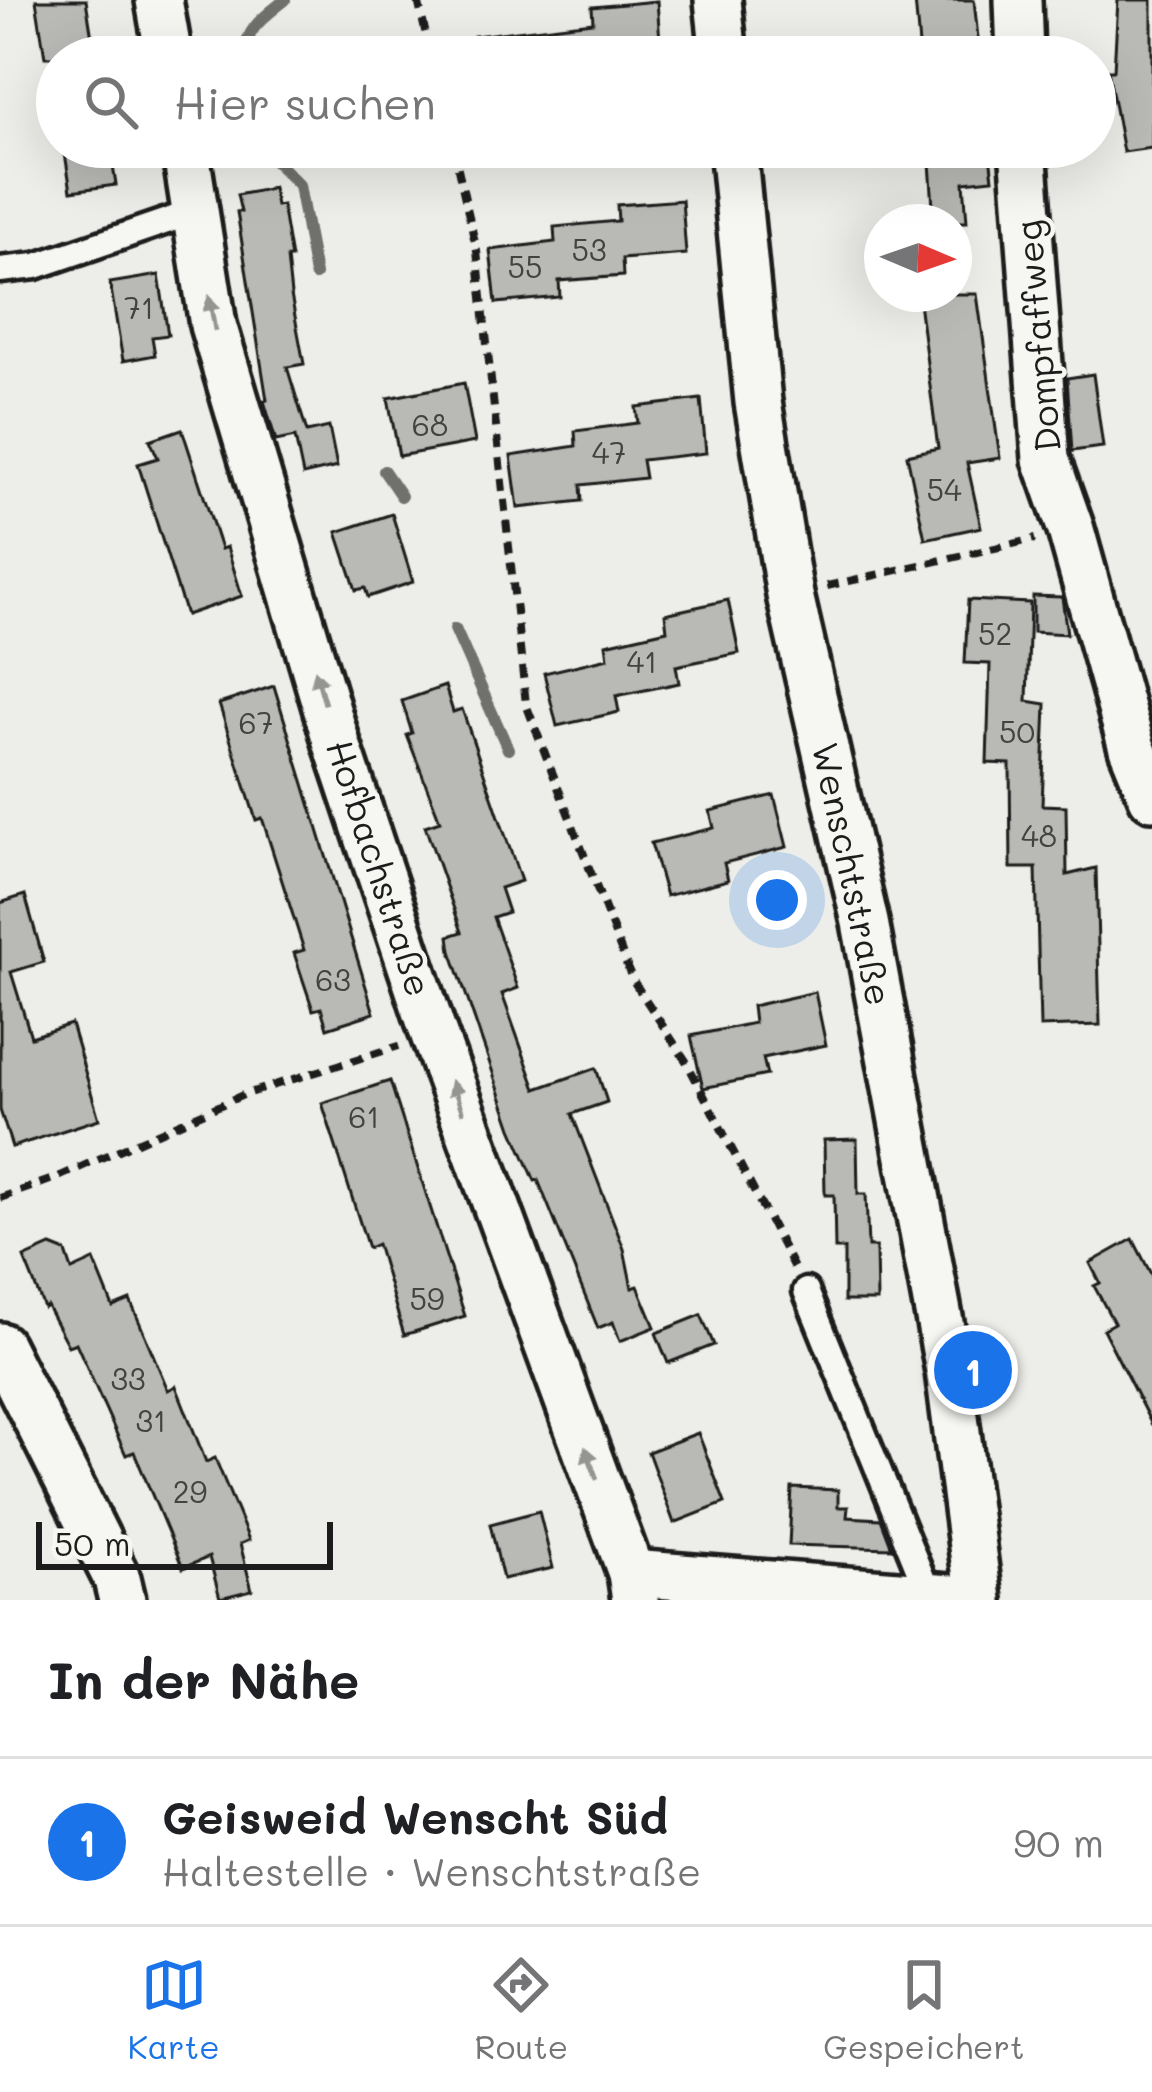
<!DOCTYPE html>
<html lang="de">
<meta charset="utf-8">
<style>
:root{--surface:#fff;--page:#f2f2f2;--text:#202124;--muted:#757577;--line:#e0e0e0;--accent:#1a73e8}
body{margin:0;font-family:Mali,sans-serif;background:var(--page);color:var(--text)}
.compass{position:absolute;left:864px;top:204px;width:108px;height:108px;border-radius:50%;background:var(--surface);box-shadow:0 12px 48px #0002;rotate:92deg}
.scale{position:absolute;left:36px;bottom:30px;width:297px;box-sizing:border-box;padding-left:12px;border:6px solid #1c1c1c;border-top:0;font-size:33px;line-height:42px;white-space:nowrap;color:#1c1c1c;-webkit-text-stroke:9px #f6f6f2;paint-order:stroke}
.you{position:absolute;left:777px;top:900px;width:42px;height:42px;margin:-30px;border:9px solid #fff;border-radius:50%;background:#1a73e8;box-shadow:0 0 0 18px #1a73e833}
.badge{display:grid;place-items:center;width:78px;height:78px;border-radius:50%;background:var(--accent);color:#fff;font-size:39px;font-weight:700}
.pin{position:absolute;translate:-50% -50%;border:6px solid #fff;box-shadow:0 3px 12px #0006}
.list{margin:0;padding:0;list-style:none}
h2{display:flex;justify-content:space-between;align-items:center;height:156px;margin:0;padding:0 48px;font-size:51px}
h2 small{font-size:39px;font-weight:400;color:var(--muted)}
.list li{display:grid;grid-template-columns:78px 1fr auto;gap:36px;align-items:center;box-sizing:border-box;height:168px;padding:0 48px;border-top:3px solid var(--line)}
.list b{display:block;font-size:45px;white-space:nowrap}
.list p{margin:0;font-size:39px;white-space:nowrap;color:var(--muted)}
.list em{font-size:39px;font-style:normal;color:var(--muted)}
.icon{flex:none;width:66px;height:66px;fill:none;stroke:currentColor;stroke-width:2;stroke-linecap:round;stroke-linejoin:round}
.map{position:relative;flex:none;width:1152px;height:1600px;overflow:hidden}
.search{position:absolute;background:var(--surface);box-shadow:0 12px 48px #0002;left:36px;right:36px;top:36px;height:132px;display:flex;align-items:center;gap:30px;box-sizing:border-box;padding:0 42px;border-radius:66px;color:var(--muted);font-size:45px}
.sheet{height:324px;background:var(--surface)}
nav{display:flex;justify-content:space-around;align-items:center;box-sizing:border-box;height:168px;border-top:3px solid var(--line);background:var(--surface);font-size:33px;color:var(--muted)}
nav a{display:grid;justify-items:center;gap:6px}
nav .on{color:var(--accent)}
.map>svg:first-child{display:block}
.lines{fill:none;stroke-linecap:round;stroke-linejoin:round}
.stream{stroke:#6f6f6d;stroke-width:12}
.building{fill:#b9b9b6;stroke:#1c1c1c;stroke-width:3}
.service-casing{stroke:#1c1c1c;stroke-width:33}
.minor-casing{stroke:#1c1c1c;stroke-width:54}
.path{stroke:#1c1c1c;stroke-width:8;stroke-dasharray:12 9;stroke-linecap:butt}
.service{stroke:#f6f6f2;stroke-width:24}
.minor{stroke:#f6f6f2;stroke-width:45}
.oneway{fill:#949492}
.labels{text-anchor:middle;stroke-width:9;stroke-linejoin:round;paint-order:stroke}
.number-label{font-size:30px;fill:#434342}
.street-label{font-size:36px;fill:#1c1c1c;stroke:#f6f6f2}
</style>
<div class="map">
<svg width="1152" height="1600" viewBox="0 0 1152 1600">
<rect width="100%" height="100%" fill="#edede9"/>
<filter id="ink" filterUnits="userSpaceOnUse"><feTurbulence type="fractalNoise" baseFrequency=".00833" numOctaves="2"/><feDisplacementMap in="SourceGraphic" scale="24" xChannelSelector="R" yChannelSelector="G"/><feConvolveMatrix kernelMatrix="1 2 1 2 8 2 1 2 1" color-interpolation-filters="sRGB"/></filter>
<g filter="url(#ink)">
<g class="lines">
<g class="stream">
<path d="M246,57C243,30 265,16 285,0"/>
<path d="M262,147L299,185L315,275"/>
<path d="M384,471L401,496"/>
<path d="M455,629L508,749"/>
</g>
</g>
<g class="building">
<path d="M36,0H86L95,57H45Z"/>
<path d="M915,0H974L980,57H920Z"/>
<path d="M1118,0H1152V148L1123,152L1108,70H1114Z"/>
<path d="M657,1L661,54L475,57L474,36L593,22L592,7Z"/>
<path d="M64,147H110L116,185L71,191Z"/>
<path d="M929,147H989L993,179L964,182L967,222H934Z"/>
<path d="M273,188L276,206L282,205L291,258H287L291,295L304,364L287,367L307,432L329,427L337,467L303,475L295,437L276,441L264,401L267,400L237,212H241L237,195Z"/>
<path d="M682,200L686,254L622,259L623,276L559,281L560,297L496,303L490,250L555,242L554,227L618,221L617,205Z"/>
<path d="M159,275L168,335L152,337L155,355L123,361L110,283Z"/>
<path d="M918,294H977L1000,458L967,463L981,527L925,539L907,455L938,448Z"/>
<path d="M1093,374L1103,447L1072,451L1067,378Z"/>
<path d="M464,383L475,442L399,456L388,398Z"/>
<path d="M701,399L706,453L642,460L645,478L581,485L582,501L518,508L511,456L576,446L575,431L638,423L636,407Z"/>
<path d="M182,429L221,549L227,547L242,596L186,615L138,464L158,458L150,440Z"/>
<path d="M392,514L413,582L368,597L365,588L356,590L337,532Z"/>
<path d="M1033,596L1062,597L1067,634L1033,632Z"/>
<path d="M728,600L739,653L676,666L679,683L616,696L619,712L557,726L544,673L608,658L606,644L667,630L665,614Z"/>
<path d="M968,600L1030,603L1027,701L1046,704L1042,805L1066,806L1067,875L1096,868L1100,1025L1040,1027L1036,868H1011L1010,764L987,763L990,664L965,663Z"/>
<path d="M274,686L374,1013L327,1028L321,1008L313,1010L294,953L304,950L262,818L256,820L219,704Z"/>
<path d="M445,686L453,712L462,709L521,881L500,888L508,912L493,917L518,988L502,994L536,1089L596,1068L607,1102L572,1114L624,1249L632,1288L638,1286L655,1327L620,1341L613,1322L598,1328L538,1180L535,1181L512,1128L451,951L449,936L462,932L425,826L440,821L407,735L412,733L402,701Z"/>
<path d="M774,795L787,847L724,863L728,880L666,896L651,843L714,828L710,811Z"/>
<path d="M25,895L44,962L11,972L31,1037L71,1024L99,1119L12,1147L0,1110V903Z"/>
<path d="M815,992L826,1045L763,1058L767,1075L703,1088L691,1036L754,1023L752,1006Z"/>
<path d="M390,1081L465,1316L404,1335L377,1244L368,1248L322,1103Z"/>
<path d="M857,1139L858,1194H866L868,1247H876L877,1301H844V1249H835L834,1195H825L824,1140Z"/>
<path d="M1133,1239L1152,1276V1425L1103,1329L1114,1323L1094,1286L1100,1283L1090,1263Z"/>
<path d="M51,1246L66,1252L72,1270L94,1260L113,1307L130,1300L168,1390L176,1386L206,1462L215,1458L249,1540L240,1544L252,1590L220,1598L209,1557L183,1568L134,1452L126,1455L76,1343L68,1346L47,1306L44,1308L24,1258Z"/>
<path d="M701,1315L714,1345L668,1363L656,1333Z"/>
<path d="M698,1433L725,1503L674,1523L648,1452Z"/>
<path d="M792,1488L838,1490V1507H848L847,1517L881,1519L892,1548L789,1545Z"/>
<path d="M539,1511L553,1568L503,1579L490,1524Z"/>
</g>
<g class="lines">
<defs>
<g id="service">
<path d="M0,270L36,266L196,211"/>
<path d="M806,1291L929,1595"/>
</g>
<g id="minor">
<path d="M159,0L169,57"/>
<path d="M718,0L724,57"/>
<path d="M1018,0L1020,57"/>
<path d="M185,147L213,325L337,744L434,1035L631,1573L635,1600"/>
<path d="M733,147L758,402L790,595L865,922L949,1371L979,1600"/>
<path d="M1023,147L1046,459L1071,530L1132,748L1152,797"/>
<path d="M0,1346L117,1579L122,1600"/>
<path d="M631,1573L975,1600"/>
</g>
</defs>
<use href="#service" class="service-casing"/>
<use href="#minor" class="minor-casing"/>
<g class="path">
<path d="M418,0L431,57"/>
<path d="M453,147L477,251L526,704L632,979L686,1061L794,1268"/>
<path d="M827,586L1035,539"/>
<path d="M0,1198L56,1178L243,1095L399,1046"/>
</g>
<use href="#service" class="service"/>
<use href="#minor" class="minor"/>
</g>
<defs><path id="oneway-solid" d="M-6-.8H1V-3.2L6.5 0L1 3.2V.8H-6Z" transform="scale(3)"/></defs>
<g class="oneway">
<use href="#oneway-solid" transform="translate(212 313) rotate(-100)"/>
<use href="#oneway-solid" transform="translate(320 687) rotate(-106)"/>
<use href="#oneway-solid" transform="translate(457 1097) rotate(-110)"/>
<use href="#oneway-solid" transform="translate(591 1463) rotate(-110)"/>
</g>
</g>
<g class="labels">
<g class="number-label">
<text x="589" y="261">53</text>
<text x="525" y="278">55</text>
<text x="139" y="319">71</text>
<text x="430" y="436">68</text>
<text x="609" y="464">47</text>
<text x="944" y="501">54</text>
<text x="995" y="645">52</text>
<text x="642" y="673">41</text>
<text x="256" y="734">67</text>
<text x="1017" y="743">50</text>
<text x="1039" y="847">48</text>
<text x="333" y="991">63</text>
<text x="364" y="1128">61</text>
<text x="427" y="1310">59</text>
<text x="128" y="1390">33</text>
<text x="151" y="1432">31</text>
<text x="190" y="1503">29</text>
</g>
<g class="street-label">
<text transform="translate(1038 336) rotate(-95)" y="13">Dompfaffweg</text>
<text transform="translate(379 868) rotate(72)" y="13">Hofbachstraße</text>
<text transform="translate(852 874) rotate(78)" y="13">Wenschtstraße</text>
</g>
</g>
</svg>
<svg class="compass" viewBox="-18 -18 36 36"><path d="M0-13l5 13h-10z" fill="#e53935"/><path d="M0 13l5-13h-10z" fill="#757577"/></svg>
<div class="scale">50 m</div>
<div class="you"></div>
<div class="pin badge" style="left:973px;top:1370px">1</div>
<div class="search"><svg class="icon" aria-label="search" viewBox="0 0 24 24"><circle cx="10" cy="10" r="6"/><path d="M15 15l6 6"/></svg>Hier suchen</div>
</div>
<section class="sheet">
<h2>In der Nähe<small></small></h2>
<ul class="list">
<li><span class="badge">1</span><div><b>Geisweid Wenscht Süd</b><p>Haltestelle · Wenschtstraße</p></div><em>90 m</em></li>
</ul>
</section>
<nav>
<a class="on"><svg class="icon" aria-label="map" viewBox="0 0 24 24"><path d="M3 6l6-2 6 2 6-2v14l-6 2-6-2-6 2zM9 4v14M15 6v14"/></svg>Karte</a>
<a><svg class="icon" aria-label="directions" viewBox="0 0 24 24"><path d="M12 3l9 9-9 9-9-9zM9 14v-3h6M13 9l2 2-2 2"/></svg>Route</a>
<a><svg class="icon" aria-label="saved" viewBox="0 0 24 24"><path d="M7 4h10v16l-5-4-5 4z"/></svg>Gespeichert</a>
</nav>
